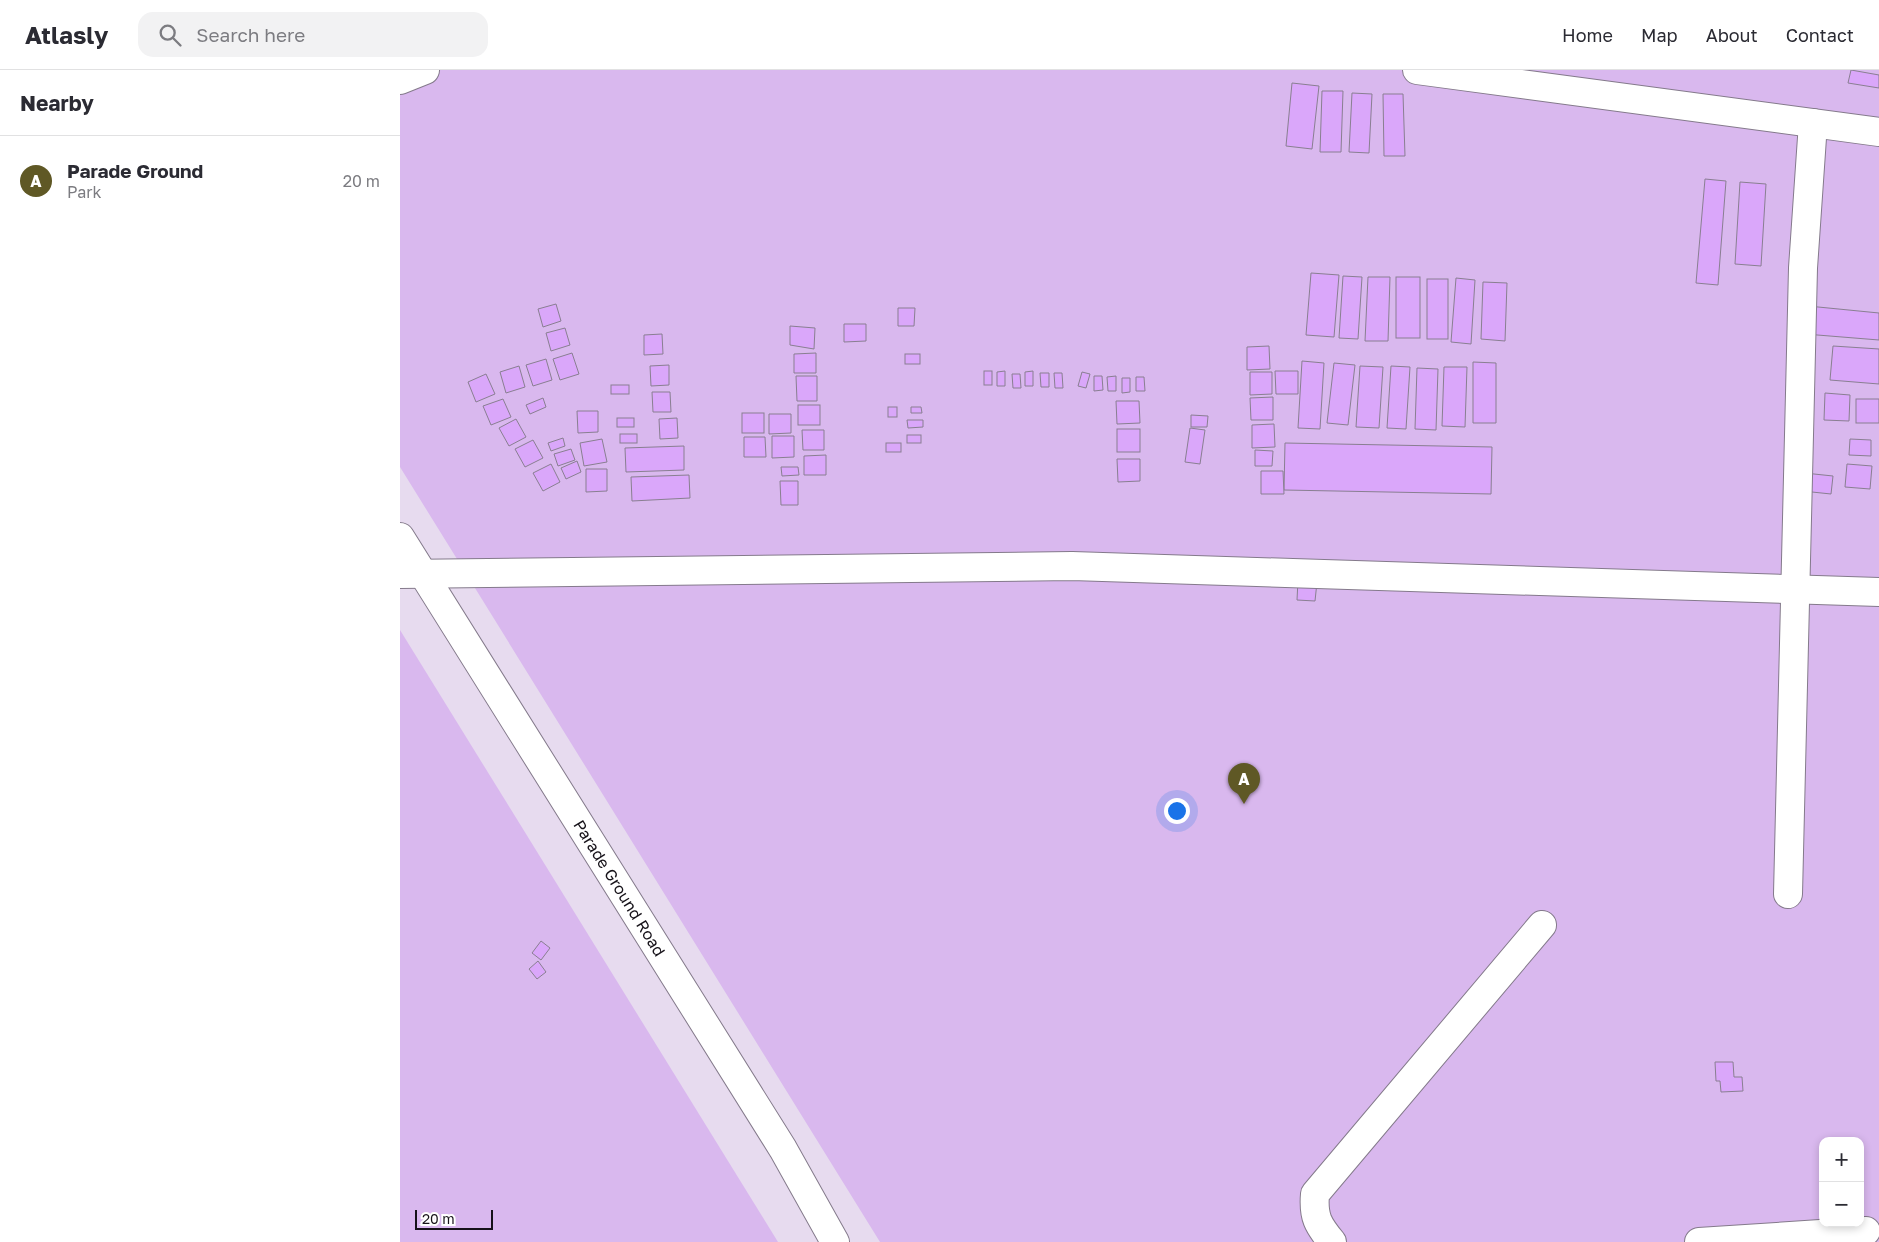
<!DOCTYPE html>
<meta charset="utf-8">
<style>
:root{--surface:#fff;--page:#f2f2f3;--text:#2b2b33;--muted:#7c7c81;--line:#e1e1e2;--accent:#5f5825}
body{margin:0;font-family:"Golos Text",sans-serif;background:var(--page);color:var(--text)}
.controls{position:absolute;right:15px;bottom:15px;display:grid;overflow:hidden;border-radius:10px;box-shadow:0 2px 8px #0003}
.controls button{width:45px;height:45px;display:grid;place-items:center;padding:0;border:0;border-bottom:1px solid var(--line);background:var(--surface);color:var(--text);font:25px sans-serif}
.scale{position:absolute;left:15px;bottom:12px;width:78px;box-sizing:border-box;padding-left:5px;border:2px solid #161219;border-top:0;font-size:14px;line-height:18px;white-space:nowrap;color:#161219;-webkit-text-stroke:4px #fff;paint-order:stroke}
.you{position:absolute;left:776px;top:740px;width:18px;height:18px;margin:-12px;border:4px solid #fff;border-radius:50%;background:#1a73e8;box-shadow:0 0 0 8px #1a73e833}
.badge{display:grid;place-items:center;width:32px;height:32px;border-radius:50%;background:var(--accent);color:#fff;font-size:16px;font-weight:700}
.pin{position:absolute;translate:-50% -41px;filter:drop-shadow(0 1px 2px #0008)}
.pin::after{content:'';position:absolute;top:26px;width:18px;height:15px;background:inherit;clip-path:polygon(0 0,100% 0,50% 100%)}
.list{margin:0;padding:0;list-style:none}
h2{display:flex;justify-content:space-between;align-items:center;height:65px;margin:0;padding:0 20px;font-size:21px}
h2 small{font-size:16px;font-weight:400;color:var(--muted)}
.list li{display:grid;grid-template-columns:32px 1fr auto;gap:15px;align-items:center;box-sizing:border-box;height:90px;padding:0 20px;border-top:1px solid var(--line)}
.list b{display:block;font-size:19px;white-space:nowrap}
.list p{margin:0;font-size:16px;white-space:nowrap;color:var(--muted)}
.list em{font-size:16px;font-style:normal;color:var(--muted)}
.icon{flex:none;width:28px;height:28px;fill:none;stroke:currentColor;stroke-width:2;stroke-linecap:round;stroke-linejoin:round}
.map{position:relative;flex:none;width:1479px;height:1172px;overflow:hidden}
header{display:flex;align-items:center;gap:30px;box-sizing:border-box;height:70px;padding:0 25px;background:var(--surface);border-bottom:1px solid var(--line)}
header strong{font-size:24px}
nav{display:flex;gap:28px;margin-inline-start:auto;font-size:18px}
.search{width:350px;height:45px;background:var(--page);display:flex;align-items:center;gap:12px;box-sizing:border-box;padding:0 18px;border-radius:15px;color:var(--muted);font-size:19px}
main{display:flex}
aside{flex:1;background:var(--surface)}
.map>svg:first-child{display:block}
.green{fill:#d9b8ee;fill-rule:evenodd}
.building{fill:#daa7fa;stroke:#897f91}
.lines{fill:none;stroke-linecap:round;stroke-linejoin:round}
.minor-casing{stroke:#847a8b;stroke-width:30}
.minor{stroke:#fff;stroke-width:28}
.labels{text-anchor:middle;stroke-width:5;stroke-linejoin:round;paint-order:stroke}
.street-label{font-size:16px;fill:#161219;stroke:#fff}
</style>
<header>
<strong>Atlasly</strong>
<div class="search"><svg class="icon" aria-label="search" viewBox="0 0 24 24"><circle cx="10" cy="10" r="6"/><path d="M15 15l6 6"/></svg>Search here</div>
<nav><a>Home</a><a>Map</a><a>About</a><a>Contact</a></nav>
</header>
<main>
<aside>
<h2>Nearby<small></small></h2>
<ul class="list">
<li><span class="badge">A</span><div><b>Parade Ground</b><p>Park</p></div><em>20 m</em></li>
</ul>
</aside>
<div class="map">
<svg width="1479" height="1172" viewBox="0 0 1479 1172">
<rect width="100%" height="100%" fill="#e7dbef"/>
<g class="green">
<path d="M0,0H1479V1172H480L0,397ZM1423,1071H1460V1153H1423Z"/>
<path d="M0,560L378,1172H0Z"/>
</g>
<g class="building">
<path d="M1451,0L1479,5V18L1448,13Z"/>
<path d="M892,13L919,16L912,79L886,76Z"/>
<path d="M922,21H943L941,82H920Z"/>
<path d="M952,23L972,24L969,83L949,82Z"/>
<path d="M983,24H1003L1005,86H984Z"/>
<path d="M1305,109L1326,111L1318,215L1296,213Z"/>
<path d="M1340,112L1366,114L1361,196L1335,194Z"/>
<path d="M911,203L939,205L934,267L906,265Z"/>
<path d="M943,206L962,207L958,269L939,268Z"/>
<path d="M968,207H990L988,271H965Z"/>
<rect x="996" y="207" width="24" height="61"/>
<path d="M1056,208L1075,210L1071,274L1051,272Z"/>
<rect x="1027" y="209" width="21" height="60"/>
<path d="M1083,212L1107,213L1105,271L1081,269Z"/>
<path d="M156,234L161,251L143,257L138,239Z"/>
<path d="M1408,236L1479,243V270L1405,264Z"/>
<path d="M498,238H515L514,256H498Z"/>
<path d="M444,254H466V271L444,272Z"/>
<path d="M390,256L415,258L414,279L390,275Z"/>
<path d="M165,258L170,275L151,281L146,263Z"/>
<path d="M262,264L263,284L244,285V265Z"/>
<path d="M869,276L870,299L847,300V277Z"/>
<path d="M1433,276L1479,279V314L1430,310Z"/>
<path d="M172,283L179,304L160,310L153,289Z"/>
<path d="M416,283V303H394V284Z"/>
<rect x="505" y="284" width="15" height="10"/>
<path d="M146,289L152,310L133,316L126,295Z"/>
<path d="M902,291L924,293L920,359L898,358Z"/>
<path d="M1073,292L1096,293V353H1073Z"/>
<path d="M934,293L955,295L948,355L927,353Z"/>
<path d="M269,295V315L251,316L250,296Z"/>
<path d="M119,296L125,317L106,323L100,302Z"/>
<path d="M960,296L983,297L979,358L956,357Z"/>
<path d="M991,296L1010,297L1006,359L987,358Z"/>
<path d="M1044,297H1067L1065,357L1042,356Z"/>
<path d="M1017,298L1038,299L1036,360L1015,359Z"/>
<rect x="584" y="301" width="8" height="14"/>
<path d="M605,301V316H597V302Z"/>
<path d="M633,301V316H625V302Z"/>
<path d="M875,301H898V324H876Z"/>
<path d="M682,302L690,304L686,318L678,316Z"/>
<path d="M850,302H872V324L850,325Z"/>
<path d="M640,303H649V317H641Z"/>
<path d="M654,303H662L663,318H655Z"/>
<path d="M86,304L95,324L76,332L68,312Z"/>
<path d="M612,304H620L621,318H613Z"/>
<path d="M396,306H417V331H397Z"/>
<path d="M694,306H702L703,320L694,321Z"/>
<path d="M716,306V321H708L707,307Z"/>
<path d="M736,307H744L745,321H736Z"/>
<path d="M722,308H730V322L722,323Z"/>
<rect x="211" y="315" width="18" height="9"/>
<path d="M252,322H270L271,342H253Z"/>
<path d="M1425,323L1450,325L1449,351L1424,350Z"/>
<path d="M873,327V350H851L850,328Z"/>
<path d="M143,328L146,337L130,344L126,335Z"/>
<path d="M103,329L111,347L91,355L83,336Z"/>
<rect x="1456" y="329" width="23" height="24"/>
<path d="M716,331H739L740,353L717,354Z"/>
<rect x="398" y="335" width="22" height="20"/>
<rect x="488" y="337" width="9" height="10"/>
<path d="M511,337H521L522,343H511Z"/>
<path d="M177,341H198V362L178,363Z"/>
<rect x="342" y="343" width="22" height="20"/>
<path d="M369,344H391V363L369,364Z"/>
<path d="M791,345L808,346L807,357H791Z"/>
<rect x="217" y="348" width="17" height="9"/>
<path d="M277,348L278,368L260,369L259,349Z"/>
<path d="M116,349L126,367L109,376L99,358Z"/>
<path d="M507,350H523V357L508,358Z"/>
<path d="M874,354L875,377L852,378V355Z"/>
<path d="M790,358L805,360L800,394L785,392Z"/>
<rect x="717" y="359" width="23" height="23"/>
<path d="M402,360H424V380H403Z"/>
<rect x="220" y="364" width="17" height="9"/>
<rect x="507" y="365" width="14" height="8"/>
<path d="M372,366H394V387L372,388Z"/>
<path d="M344,367H365L366,387H344Z"/>
<path d="M163,368L165,376L151,381L148,373Z"/>
<path d="M202,369L207,392L184,396L180,373Z"/>
<path d="M1450,369L1471,370V386L1449,385Z"/>
<path d="M133,370L143,388L125,397L115,379Z"/>
<rect x="486" y="373" width="15" height="9"/>
<path d="M885,373L1092,377L1091,424L884,420Z"/>
<path d="M284,376V400L226,402L225,378Z"/>
<path d="M171,379L175,390L158,396L154,384Z"/>
<path d="M855,380L873,381L872,396H855Z"/>
<path d="M426,385V405H404V386Z"/>
<path d="M717,389H740V411L718,412Z"/>
<path d="M177,391L181,402L166,409L161,398Z"/>
<path d="M151,394L160,412L143,421L133,403Z"/>
<path d="M1447,394L1472,396L1470,419L1445,417Z"/>
<path d="M381,397H398L399,405L382,406Z"/>
<path d="M186,399H207V421L186,422Z"/>
<path d="M861,401H883L884,424H861Z"/>
<path d="M1395,402L1433,406L1431,424L1393,420Z"/>
<path d="M289,405L290,428L232,431L231,407Z"/>
<path d="M380,411H398V435H381Z"/>
<path d="M898,510L917,512L915,531L897,530Z"/>
<path d="M141,871L150,878L141,890L132,883Z"/>
<path d="M138,891L146,902L137,909L129,899Z"/>
<path d="M1315,992H1333L1334,1007H1342L1343,1021L1321,1022L1320,1011H1316Z"/>
</g>
<g class="lines">
<defs>
<g id="minor">
<path d="M1017,0L1479,62"/>
<path d="M0,10L25,0"/>
<path id="s1" d="M0,467L383,1079L435,1172"/>
<path d="M0,504L672,496L1479,522"/>
<path d="M1388,824L1403,198L1413,53"/>
<path d="M932,1172C918,1155 913,1147 915,1124L1142,855"/>
<path d="M1299,1172L1466,1161"/>
</g>
</defs>
<use href="#minor" class="minor-casing"/>
<use href="#minor" class="minor"/>
</g>
<g class="labels">
<g class="street-label">
<text dy="6" stroke="none"><textPath href="#s1" startOffset="414">Parade Ground Road</textPath></text>
</g>
</g>
</svg>
<div class="controls">
<button>+</button>
<button>−</button>
</div>
<div class="scale">20 m</div>
<div class="you"></div>
<div class="pin badge" style="left:844px;top:734px">A</div>
</div>
</main>
